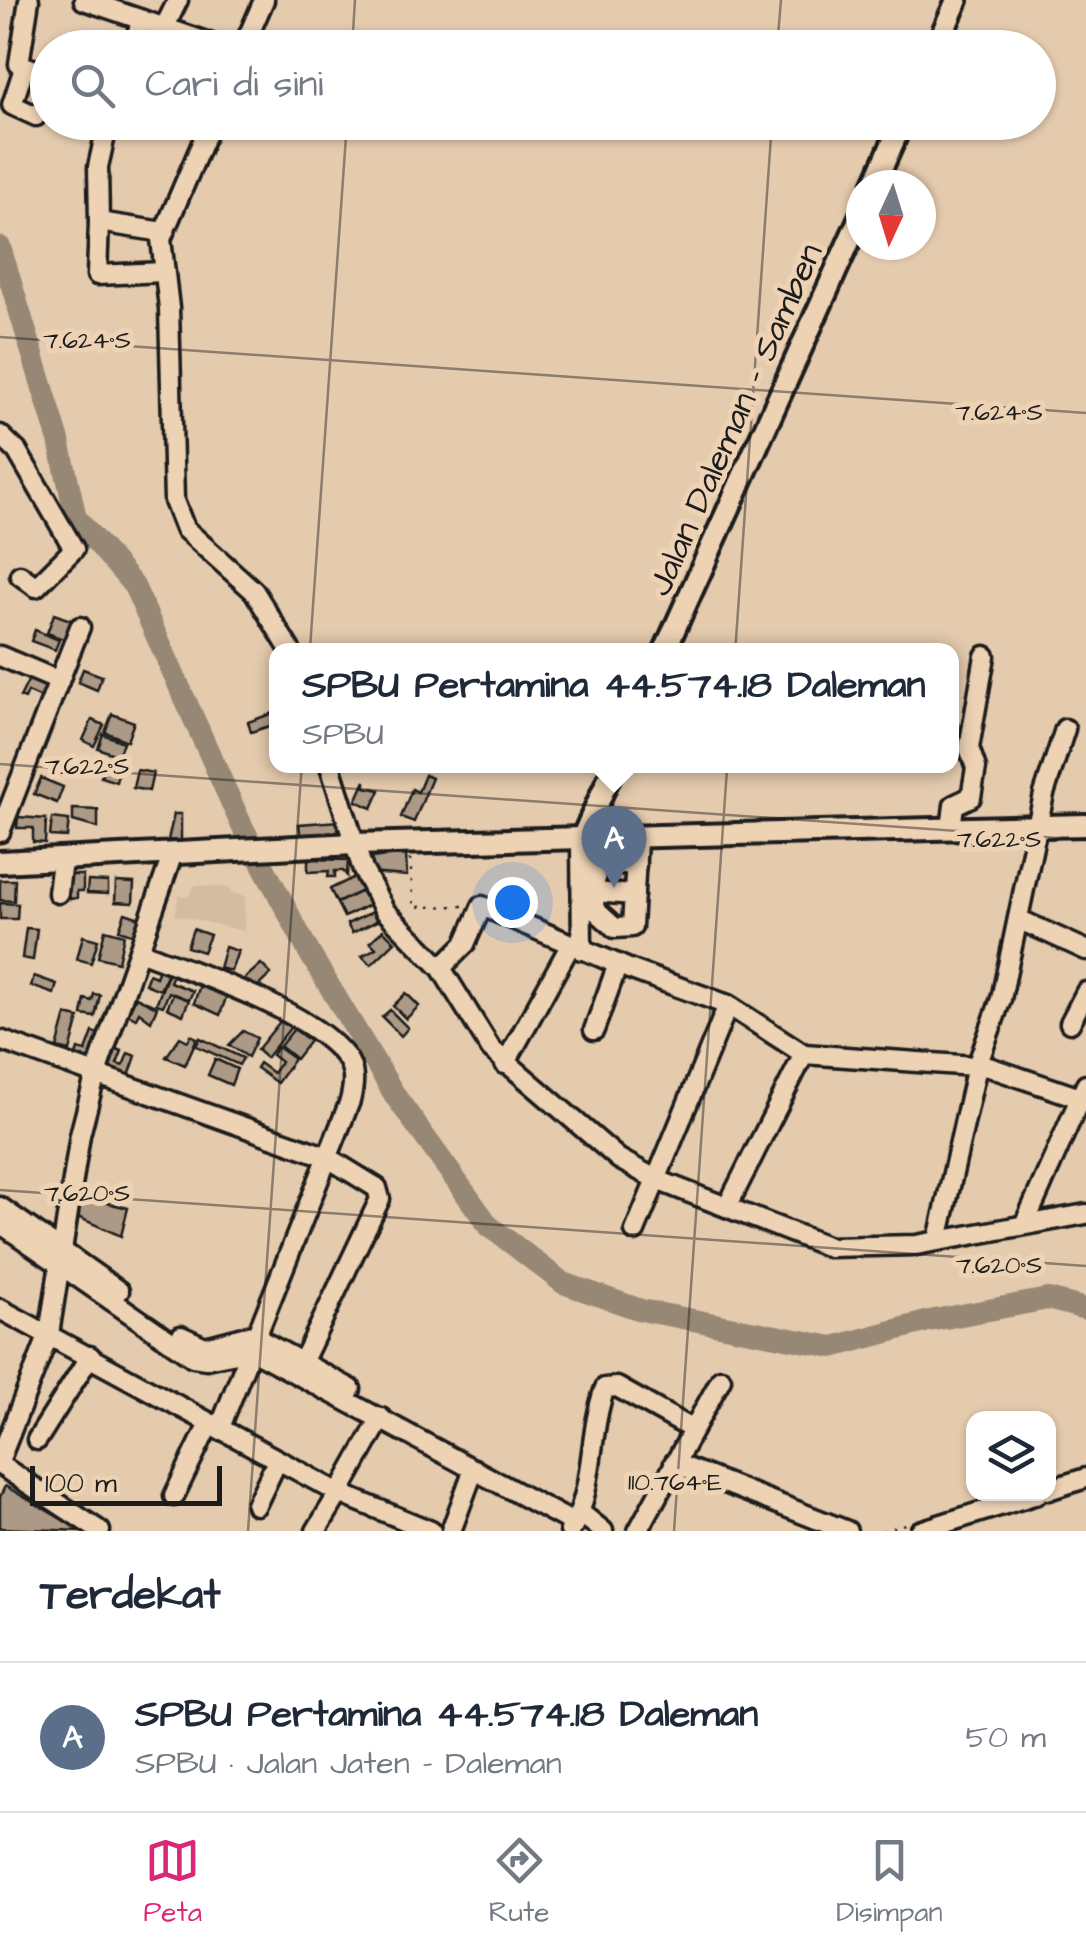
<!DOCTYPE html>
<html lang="id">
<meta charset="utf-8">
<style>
:root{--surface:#fff;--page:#f6f6f7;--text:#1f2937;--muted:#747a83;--line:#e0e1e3;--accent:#db2777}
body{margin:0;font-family:"Architects Daughter",sans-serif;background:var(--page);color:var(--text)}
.controls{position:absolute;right:30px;bottom:30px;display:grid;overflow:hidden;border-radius:20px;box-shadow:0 2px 8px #0004}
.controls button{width:90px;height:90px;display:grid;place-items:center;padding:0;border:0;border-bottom:2px solid var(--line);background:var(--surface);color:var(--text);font:50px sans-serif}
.compass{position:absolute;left:846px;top:170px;width:90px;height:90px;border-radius:50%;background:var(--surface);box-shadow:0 2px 8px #0004;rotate:184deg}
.scale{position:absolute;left:30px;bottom:25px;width:192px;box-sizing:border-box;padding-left:10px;border:5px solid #1c1c1c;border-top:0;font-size:28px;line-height:35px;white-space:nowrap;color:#1c1c1c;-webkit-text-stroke:8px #edd2b4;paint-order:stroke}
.you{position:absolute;left:512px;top:902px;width:35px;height:35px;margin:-25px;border:8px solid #fff;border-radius:50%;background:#1a73e8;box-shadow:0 0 0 15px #1a73e833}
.badge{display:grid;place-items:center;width:65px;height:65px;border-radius:50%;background:var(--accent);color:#fff;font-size:32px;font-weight:700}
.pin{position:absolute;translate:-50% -82px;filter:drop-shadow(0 2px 5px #0008)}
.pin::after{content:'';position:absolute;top:52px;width:35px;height:30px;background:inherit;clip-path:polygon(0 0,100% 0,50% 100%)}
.popup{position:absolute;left:269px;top:643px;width:690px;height:130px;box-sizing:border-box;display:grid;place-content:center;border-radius:20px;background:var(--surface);filter:drop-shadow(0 2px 8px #0005);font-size:32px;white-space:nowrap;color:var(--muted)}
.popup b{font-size:38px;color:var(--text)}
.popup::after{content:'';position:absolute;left:50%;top:100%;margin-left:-20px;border:20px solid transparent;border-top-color:var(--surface)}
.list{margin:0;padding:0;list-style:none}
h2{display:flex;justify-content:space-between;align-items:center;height:130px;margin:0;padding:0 40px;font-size:42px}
h2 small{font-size:32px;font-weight:400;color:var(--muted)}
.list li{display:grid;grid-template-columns:65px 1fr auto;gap:30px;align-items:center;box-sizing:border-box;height:150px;padding:0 40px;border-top:2px solid var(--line)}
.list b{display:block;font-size:38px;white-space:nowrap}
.list p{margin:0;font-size:32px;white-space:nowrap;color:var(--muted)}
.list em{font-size:32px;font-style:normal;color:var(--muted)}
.icon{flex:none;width:55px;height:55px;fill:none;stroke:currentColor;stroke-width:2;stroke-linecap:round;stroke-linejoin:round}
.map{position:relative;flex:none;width:1086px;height:1531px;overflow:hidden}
.search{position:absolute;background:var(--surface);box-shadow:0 2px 8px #0004;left:30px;right:30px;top:30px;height:110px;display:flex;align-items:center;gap:25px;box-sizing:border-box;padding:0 35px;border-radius:55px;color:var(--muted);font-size:38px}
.sheet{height:280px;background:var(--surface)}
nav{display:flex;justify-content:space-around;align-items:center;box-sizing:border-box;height:140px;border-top:2px solid var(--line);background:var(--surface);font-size:28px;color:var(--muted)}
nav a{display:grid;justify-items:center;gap:5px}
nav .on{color:var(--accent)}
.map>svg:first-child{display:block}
.built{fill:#d4bca2}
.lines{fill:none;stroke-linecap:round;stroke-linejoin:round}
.river{stroke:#978876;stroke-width:22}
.building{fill:#ac9a86;stroke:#1c1c1c;stroke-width:2.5}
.minor-casing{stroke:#1c1c1c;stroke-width:25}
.major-casing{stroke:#1c1c1c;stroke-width:28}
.path{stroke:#1c1c1c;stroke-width:2.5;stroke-dasharray:2.5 8;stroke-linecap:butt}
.minor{stroke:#edd2b4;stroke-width:18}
.major{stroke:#edd2b4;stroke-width:20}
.ticks{fill:none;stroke:#1c1c1c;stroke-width:2.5;stroke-opacity:0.45}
.labels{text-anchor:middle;stroke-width:10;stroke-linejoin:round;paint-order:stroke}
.street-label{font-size:35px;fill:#1c1c1c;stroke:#edd2b4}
.ticks-label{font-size:25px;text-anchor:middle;fill:#1c1c1c;stroke:#edd2b4;stroke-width:10;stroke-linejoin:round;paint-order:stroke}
</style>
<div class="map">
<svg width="1086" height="1531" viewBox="0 0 1086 1531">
<rect width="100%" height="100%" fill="#e5cbae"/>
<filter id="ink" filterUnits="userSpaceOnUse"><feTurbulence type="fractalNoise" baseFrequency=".01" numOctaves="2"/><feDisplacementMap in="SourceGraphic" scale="20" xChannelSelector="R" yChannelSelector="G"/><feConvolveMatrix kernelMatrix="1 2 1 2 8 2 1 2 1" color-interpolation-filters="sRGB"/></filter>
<g filter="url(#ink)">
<path class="built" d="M195,885L231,888L230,892L245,896L244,931L175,915L179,895L188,897Z"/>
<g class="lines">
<path class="river" d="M0,247L59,441L76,518L134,586L242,826L310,954L396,1097L489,1226L563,1283L641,1310L833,1347L929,1321L1048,1299L1086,1309"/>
</g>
<g class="building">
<path d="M54,614L76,622L69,641L47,633Z"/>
<path d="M35,630L59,640L55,650L31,641Z"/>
<path d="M83,669L102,676L97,690L78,682Z"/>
<path d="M29,679L49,687L44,699L28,692L25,699L20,697Z"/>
<path d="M276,712V724L251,732L248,722Z"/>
<path d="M112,714L134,722L127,741L105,732Z"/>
<path d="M92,720L104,725L94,746L83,740Z"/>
<path d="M103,734L123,742L118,756L98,748Z"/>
<path d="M106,761L120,766L116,782L101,777Z"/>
<path d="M137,770L153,773L149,791L133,788Z"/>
<path d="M425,775L432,778L414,822L401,817L412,789L418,792Z"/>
<path d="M41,778L63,787L57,803L34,794Z"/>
<path d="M365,781V787L380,790L372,808L356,801Z"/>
<path d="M73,809L98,810V828L73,821Z"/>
<path d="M174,814H181V841L168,840Z"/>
<path d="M18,817L46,819L45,843L33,842V828H17Z"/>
<path d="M52,818L69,820L67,837L50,836Z"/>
<path d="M339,821L340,836L301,839L299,824Z"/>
<path d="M362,854H370V858L406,854L407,876L368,873Z"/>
<path d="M308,859L348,860L347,876L343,871H335V877H328L329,871L308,872Z"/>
<path d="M65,875H83V891H77V898L70,899L69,891H65Z"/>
<path d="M355,877L362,891L337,903L330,889Z"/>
<path d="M0,880H15L14,901L0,900Z"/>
<path d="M88,881L108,882V894L87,893Z"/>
<path d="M116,882L134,883L133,903L115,902Z"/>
<path d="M362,891L369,905L344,917L337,903Z"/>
<path d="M0,903L18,904L17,919H0Z"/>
<path d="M372,912L377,921L352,933L347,924Z"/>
<path d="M125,913L146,920L140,937L119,930Z"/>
<path d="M26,928L37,929L33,960L22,958Z"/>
<path d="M193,929L210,935L203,952L187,947Z"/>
<path d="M105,930L124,935L118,962L98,957Z"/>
<path d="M383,930L395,942L371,965L362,956L376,948L370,942Z"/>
<path d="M83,936L98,940L91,963L77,959Z"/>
<path d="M225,947L238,951L231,971L219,968Z"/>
<path d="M261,964L271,974L254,990L244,979Z"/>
<path d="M160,967L169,970L160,990L145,984L149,974L156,977Z"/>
<path d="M169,972L173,974L170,982L193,991L189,1000L169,992L163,1006L156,1004Z"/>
<path d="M34,976L57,984L54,994L31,986Z"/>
<path d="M201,982L228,992L220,1015L194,1003Z"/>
<path d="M406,993L419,1006L406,1019L393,1006Z"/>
<path d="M94,994L100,995L95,1017L82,1015L85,999L92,1001Z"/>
<path d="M173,994L189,1000L183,1015L167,1008Z"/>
<path d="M136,997L157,1007L151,1021L139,1012L136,1018L128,1014Z"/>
<path d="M390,1010L408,1028L401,1036L382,1017Z"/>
<path d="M66,1015L79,1018L70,1051L57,1048Z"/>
<path d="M282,1019L291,1027L266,1058L257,1050Z"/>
<path d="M294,1029L310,1041L296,1059L280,1046Z"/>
<path d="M243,1031L257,1038L248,1057L229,1045Z"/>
<path d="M93,1032L100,1035L92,1060L76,1055L78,1049L86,1051Z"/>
<path d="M191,1035L197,1038L185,1065L166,1057L180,1037L188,1041Z"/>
<path d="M200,1038L243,1058L239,1065L196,1046Z"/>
<path d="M110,1047L122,1051L117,1064L123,1066L128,1053L136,1056L128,1079L102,1070Z"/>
<path d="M277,1047L294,1059L277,1083L256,1068L259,1063L273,1073L281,1062L272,1055Z"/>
<path d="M215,1059L237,1069L231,1085L208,1075Z"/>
<path d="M75,1195L128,1208L121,1236L73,1215Z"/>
<path d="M5,1486L82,1531L0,1528V1497Z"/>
</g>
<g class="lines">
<defs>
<g id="minor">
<path d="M29,0L19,64L48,75"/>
<path d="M84,0L224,48"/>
<path d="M164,28L178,0"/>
<path d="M132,48L142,20"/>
<path d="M243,48L264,0"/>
<path d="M24,68L12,105L36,116"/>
<path d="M108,122L98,167L99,222L163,232"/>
<path d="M211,122L161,239L169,308L174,501L185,529L254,591L290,650"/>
<path d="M99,222L97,275L164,272"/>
<path d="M0,435L17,451L74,549L36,587L20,575"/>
<path d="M0,656L59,681"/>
<path d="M330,766L363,870L385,911L441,968L491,1049L619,1159L657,1180L829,1247L916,1245L1086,1214"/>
<path d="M951,829L954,805L971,797L976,768L969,748L985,656"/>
<path d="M0,832L80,627"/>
<path d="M581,841L582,950"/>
<path d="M596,862L636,865"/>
<path d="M594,892L634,895"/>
<path d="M58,893L62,861"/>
<path d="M594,909L615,928L632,927L637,840"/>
<path d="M594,909L597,840"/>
<path d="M1018,919L1086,950"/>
<path d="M142,952C197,974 308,1009 345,1056C356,1070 354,1085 350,1101L219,1430"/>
<path d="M441,968L465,944L482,906L629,969L728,1005L804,1054L989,1067L1080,1098"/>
<path d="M1070,1023L1086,992"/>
<path d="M594,1030L618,964"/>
<path d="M0,1040L325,1156L377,1188L380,1199L303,1361"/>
<path d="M505,1064L571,944"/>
<path d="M0,1207L119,1291"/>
<path d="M727,1207L804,1054"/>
<path d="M0,1223L193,1357L206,1359L252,1350L575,1524"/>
<path d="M1025,1223L1086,1085"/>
<path d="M635,1231L728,1005"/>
<path d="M938,1240L977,1066L1001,999L1044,794L1065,729"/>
<path d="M0,1309L339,1493L316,1531"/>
<path d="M181,1336L205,1347L251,1335L351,1389"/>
<path d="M381,1418L339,1493L431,1531"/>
<path d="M37,1440L90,1356"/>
<path d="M0,1459L49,1334L80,1135L96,1073L173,853"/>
<path d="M674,1463L847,1531"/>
<path d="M0,1465L100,1531"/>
<path d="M1048,1490L1086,1478"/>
<path d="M174,1496L209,1424"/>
<path d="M256,1505L277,1461"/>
<path d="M582,1514L603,1531"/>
<path d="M451,1531L474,1469"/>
<path d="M570,1531C595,1491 588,1434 605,1388L617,1387L692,1429"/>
<path d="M638,1531L721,1379"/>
<path d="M920,1531L1037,1494"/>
</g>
<g id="major">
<path d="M936,48L957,0"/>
<path d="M874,185L902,122"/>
<path d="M665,650L861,215"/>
<path d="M581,841L614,766"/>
<path d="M0,862L354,844L1086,825"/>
</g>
</defs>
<use href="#minor" class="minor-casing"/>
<use href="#major" class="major-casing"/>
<g class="path">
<path d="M410,859L414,907L466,906"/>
<path d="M882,1531L908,1523"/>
</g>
<use href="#minor" class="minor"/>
<use href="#major" class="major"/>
</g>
</g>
<path class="ticks" d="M352,48L355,0M777,48L781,0M0,337L1086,413M0,764L1086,840M0,1190L1086,1266M248,1531L347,122M674,1531L772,122"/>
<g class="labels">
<g class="street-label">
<text transform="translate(734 419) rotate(-66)" y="12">Jalan Daleman - Samben</text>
</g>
</g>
<g class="ticks-label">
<text x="87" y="348">7.624°S</text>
<text x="999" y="420">7.624°S</text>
<text x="87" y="774">7.622°S</text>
<text x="999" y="847">7.622°S</text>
<text x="87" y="1201">7.620°S</text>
<text x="999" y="1273">7.620°S</text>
<text x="675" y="1490">110.764°E</text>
</g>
</svg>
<div class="controls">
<button><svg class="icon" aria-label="layers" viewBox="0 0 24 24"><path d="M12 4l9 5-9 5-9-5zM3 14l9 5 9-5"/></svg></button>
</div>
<svg class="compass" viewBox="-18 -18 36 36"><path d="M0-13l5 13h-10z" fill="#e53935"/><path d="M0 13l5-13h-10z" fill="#747a83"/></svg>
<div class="scale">100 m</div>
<div class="you"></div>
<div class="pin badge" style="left:614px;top:888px;background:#5c6f8a">A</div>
<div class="popup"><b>SPBU Pertamina 44.574.18 Daleman</b>SPBU</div>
<div class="search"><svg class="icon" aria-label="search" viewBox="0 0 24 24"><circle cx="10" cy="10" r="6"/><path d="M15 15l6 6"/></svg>Cari di sini</div>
</div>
<section class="sheet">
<h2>Terdekat<small></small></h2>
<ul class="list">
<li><span class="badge" style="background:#5c6f8a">A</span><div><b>SPBU Pertamina 44.574.18 Daleman</b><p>SPBU · Jalan Jaten - Daleman</p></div><em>50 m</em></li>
</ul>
</section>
<nav>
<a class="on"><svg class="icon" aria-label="map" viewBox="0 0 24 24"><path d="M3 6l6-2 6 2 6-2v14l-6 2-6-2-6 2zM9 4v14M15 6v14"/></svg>Peta</a>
<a><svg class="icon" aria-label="directions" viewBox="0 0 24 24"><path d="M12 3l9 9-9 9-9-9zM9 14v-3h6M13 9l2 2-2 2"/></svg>Rute</a>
<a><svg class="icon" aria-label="saved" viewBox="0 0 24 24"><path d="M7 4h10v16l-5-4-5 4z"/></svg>Disimpan</a>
</nav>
